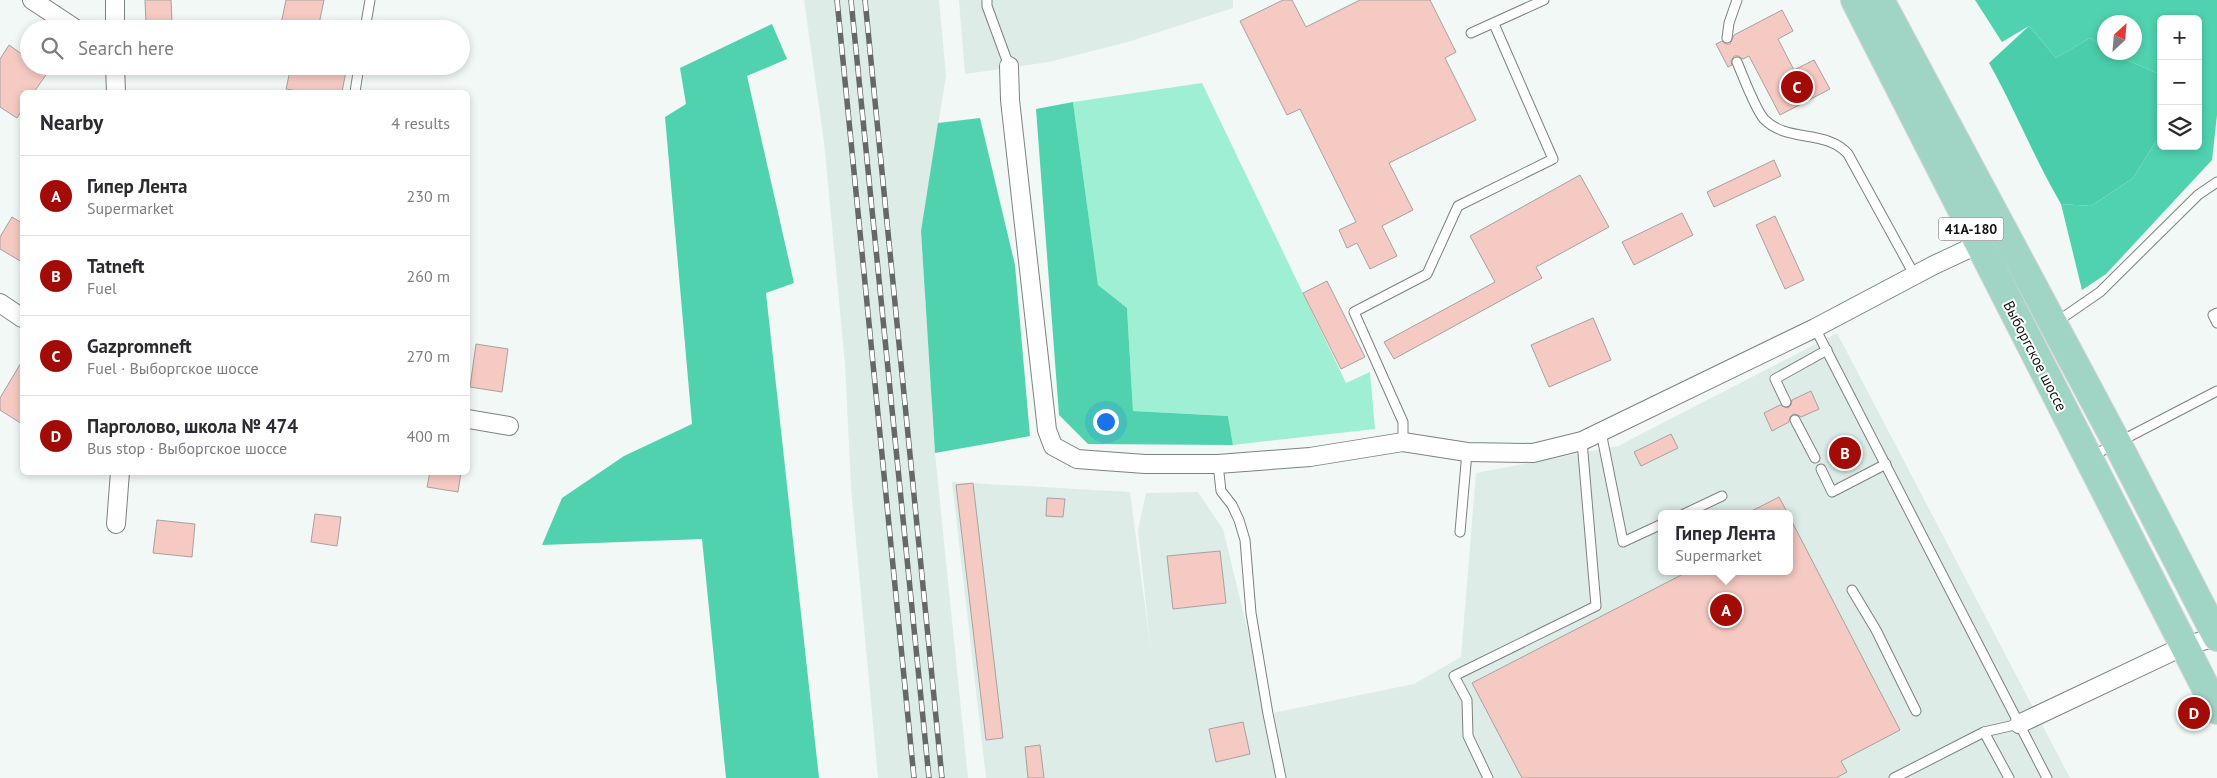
<!DOCTYPE html>
<meta charset="utf-8">
<style>
:root{--surface:#fff;--page:#f2f2f3;--text:#2b2b33;--muted:#7c7c81;--line:#e1e1e2;--accent:#a30b07}
body{margin:0;font-family:"PT Sans",sans-serif;background:var(--page);color:var(--text)}
.controls{position:absolute;right:15px;top:15px;display:grid;overflow:hidden;border-radius:8px;box-shadow:0 2px 8px #0003}
.controls button{width:45px;height:45px;display:grid;place-items:center;padding:0;border:0;border-bottom:1px solid var(--line);background:var(--surface);color:var(--text);font:25px sans-serif}
.compass{position:absolute;left:2097px;top:15px;width:45px;height:45px;border-radius:50%;background:var(--surface);box-shadow:0 2px 8px #0003;rotate:26deg}
.you{position:absolute;left:1105px;top:421px;width:18px;height:18px;margin:-12px;border:4px solid #fff;border-radius:50%;background:#1a73e8;box-shadow:0 0 0 8px #1a73e833}
.badge{display:grid;place-items:center;width:32px;height:32px;border-radius:50%;background:var(--accent);color:#fff;font-size:16px;font-weight:700}
.pin{position:absolute;translate:-50% -50%;border:2px solid #fff;box-shadow:0 1px 5px #0006}
.popup{position:absolute;left:1658px;top:510px;width:135px;height:65px;box-sizing:border-box;display:grid;place-content:center;border-radius:8px;background:var(--surface);filter:drop-shadow(0 1px 4px #0005);font-size:16px;white-space:nowrap;color:var(--muted)}
.popup b{font-size:19px;color:var(--text)}
.popup::after{content:'';position:absolute;left:50%;top:100%;margin-left:-10px;border:10px solid transparent;border-top-color:var(--surface)}
.list{margin:0;padding:0;list-style:none}
h2{display:flex;justify-content:space-between;align-items:center;height:65px;margin:0;padding:0 20px;font-size:21px}
h2 small{font-size:16px;font-weight:400;color:var(--muted)}
.list li{display:grid;grid-template-columns:32px 1fr auto;gap:15px;align-items:center;box-sizing:border-box;height:80px;padding:0 20px;border-top:1px solid var(--line)}
.list b{display:block;font-size:19px;white-space:nowrap}
.list p{margin:0;font-size:16px;white-space:nowrap;color:var(--muted)}
.list em{font-size:16px;font-style:normal;color:var(--muted)}
.icon{flex:none;width:28px;height:28px;fill:none;stroke:currentColor;stroke-width:2;stroke-linecap:round;stroke-linejoin:round}
.map{position:relative;flex:none;width:2217px;height:778px;overflow:hidden}
.search{position:absolute;background:var(--surface);box-shadow:0 2px 8px #0003;left:20px;top:20px;width:450px;height:55px;display:flex;align-items:center;gap:12px;box-sizing:border-box;padding:0 18px;border-radius:28px;color:var(--muted);font-size:19px}
.panel{position:absolute;background:var(--surface);box-shadow:0 2px 8px #0003;left:20px;top:90px;width:450px;height:385px;border-radius:8px}
.map>svg:first-child{display:block}
.built{fill:#ddece6;fill-rule:evenodd}
.green{fill:#9fefd5}
.forest{fill:#50d2af}
.water{fill:#4acdaa}
.building{fill:#f5cac2;stroke:#a7a1a0}
.lines{fill:none;stroke-linecap:round;stroke-linejoin:round}
.lane-casing{stroke:#7c8280;stroke-width:11}
.street-casing{stroke:#7c8280;stroke-width:20}
.primary-casing{stroke:#d5d5d5;stroke-width:30}
.lane{stroke:#fff;stroke-width:9}
.street{stroke:#fff;stroke-width:18}
.primary{stroke:#a0d5c5;stroke-width:28}
.rail-casing{stroke:#656866;stroke-width:5.5}
.rail{stroke:#fff;stroke-width:4;stroke-dasharray:11;stroke-linecap:butt}
.labels{text-anchor:middle;stroke-width:4;stroke-linejoin:round;paint-order:stroke}
.shield{fill:#fff;stroke:#5a5b5a;stroke-width:1}
.shield-label{font-size:14px;font-weight:bold;fill:#131514}
.street-label{font-size:15px;fill:#131514;stroke:#fff}
</style>
<div class="map">
<svg width="2217" height="778" viewBox="0 0 2217 778">
<rect width="100%" height="100%" fill="#f2f8f5"/>
<g class="built">
<path d="M804,0H939L946,76L921,231L935,453L968,778H878L851,487L845,364L824,142Z"/>
<path d="M959,0H1233V8L1128,42L1049,62L965,74Z"/>
<path d="M1837,333L2070,778H986L952,482L1130,492L1151,652L1138,530L1146,493L1198,492L1223,529L1268,714L1414,684L1461,657L1476,473L1618,446ZM1662,514H1790V571H1662Z"/>
</g>
<path class="green" d="M1202,83L1346,383L1370,372L1375,429L1233,445L1228,416L1133,411L1127,308L1098,286L1073,102Z"/>
<g class="forest">
<path d="M1975,0H2217V115L2212,160L2106,274L2082,290L2061,204L2091,206L2133,178L2161,133V146H2198V19H2161V75L2111,53L2134,52V22H2104V48L2090,38L2056,58L2029,26L2002,42Z"/>
<path d="M772,24L787,59L747,76L794,283L766,293L819,778H726L702,539L542,545L562,498L624,456L692,424L665,117L686,104L680,68Z"/>
<path d="M1073,102L1098,285L1127,308L1133,411L1228,416L1233,445L1088,444L1059,415L1036,109Z"/>
<path d="M980,118L1015,265L1030,436L935,453L921,231L938,123Z"/>
</g>
<path class="water" d="M2029,26L2056,58L2090,38L2104,48V52L2111,53L2161,75V133L2133,178L2091,206L2061,204C2034,158 2015,109 1989,63Z"/>
<g class="building">
<path d="M145,0H171L172,22L146,23Z"/>
<path d="M286,0H324L318,29H303L281,24Z"/>
<path d="M1283,0H1292L1306,27L1360,0H1430L1456,52L1445,58L1476,120L1389,163L1413,210L1382,226L1397,256L1370,269L1357,243L1347,248L1339,230L1356,222L1300,109L1287,115L1240,21Z"/>
<path d="M1782,10L1793,31L1778,39L1794,70L1814,60L1830,89L1780,115L1749,56L1743,59L1738,56H1734L1731,61L1732,65L1728,67L1716,44L1722,41L1726,44H1730L1734,35Z"/>
<path d="M9,45L29,59V66H40L48,72L34,92H22V110L17,118L0,107V59Z"/>
<path d="M291,66H347L342,92H303L286,89Z"/>
<path d="M1774,160L1781,176L1714,207L1707,192Z"/>
<path d="M1580,175L1609,227L1536,267L1542,278L1394,359L1384,342L1495,282L1470,236Z"/>
<path d="M1682,213L1693,235L1634,265L1622,242Z"/>
<path d="M1775,216L1804,280L1785,289L1756,225Z"/>
<path d="M12,217L22,223V262L0,249V237Z"/>
<path d="M1327,281L1365,357L1341,369L1303,293Z"/>
<path d="M1593,318L1611,360L1549,387L1531,345Z"/>
<path d="M476,344L508,349L502,392L470,387Z"/>
<path d="M22,361V424L0,410V398Z"/>
<path d="M1811,391L1819,409L1801,417L1798,415L1793,414L1790,417L1789,422L1772,431L1764,413L1780,405L1788,408L1791,405L1792,400Z"/>
<path d="M1671,434L1678,448L1641,466L1634,452Z"/>
<path d="M1853,438L1862,455L1838,467L1829,450Z"/>
<path d="M430,472H461L458,492L427,487Z"/>
<path d="M973,483L1003,738L986,740L956,485Z"/>
<path d="M1779,497L1788,514H1746Z"/>
<path d="M1047,498L1065,499L1063,517L1046,516Z"/>
<path d="M315,514L341,517L337,546L311,542Z"/>
<path d="M1790,518L1900,730L1841,761L1847,772L1836,778H1522L1472,683L1689,571H1790Z"/>
<path d="M157,520L195,524L192,557L153,553Z"/>
<path d="M1220,551L1226,603L1173,609L1167,556Z"/>
<path d="M1243,722L1250,754L1216,762L1209,729Z"/>
<path d="M1040,745L1044,778H1028L1025,747Z"/>
</g>
<g class="lines">
<defs>
<g id="lane">
<path d="M987,0V6L1009,66"/>
<path d="M365,29L370,0"/>
<path d="M1471,33L1544,0"/>
<path d="M1727,38L1729,23L1737,0"/>
<path d="M1737,62C1743,76 1755,109 1764,119C1787,143 1826,129 1848,154L1915,276"/>
<path d="M355,92L359,66"/>
<path d="M2217,313L2213,315L2217,323"/>
<path d="M2055,323L2100,292L2198,195L2217,182"/>
<path d="M1815,328L2047,778"/>
<path d="M1786,402L1775,379L1827,350"/>
<path d="M1795,420L1815,458"/>
<path d="M1601,432L1623,542L1662,524"/>
<path d="M1403,442V422L1354,312L1427,274L1458,206L1553,159L1494,24"/>
<path d="M2090,457L2217,391"/>
<path d="M1218,464L1221,491L1232,505L1239,520L1245,540L1251,613L1268,714L1281,778"/>
<path d="M1821,469L1832,492L1886,464"/>
<path d="M1684,514L1722,496"/>
<path d="M1460,532L1467,452"/>
<path d="M1852,590L1876,630L1916,711"/>
<path d="M1984,732L2009,778"/>
<path d="M1488,778L1468,736L1467,700L1454,676L1596,606L1582,441"/>
<path d="M1894,778L1984,732L2019,724"/>
</g>
<g id="street">
<path d="M32,0L76,29"/>
<path d="M115,29V0"/>
<path d="M115,66L116,92"/>
<path d="M1009,66L1010,100L1047,430L1053,446L1077,459L1145,464H1218L1310,457L1403,442L1467,452L1533,453L1582,441L1815,328L1934,265L1979,244"/>
<path d="M0,303L22,318"/>
<path d="M468,419L509,426"/>
<path d="M116,524L120,472"/>
<path d="M2019,724L2184,646L2217,637"/>
</g>
<g id="primary">
<path d="M1855,0L2217,710"/>
<path d="M1880,0L2117,443L2217,637"/>
</g>
</defs>
<use href="#lane" class="lane-casing"/>
<use href="#street" class="street-casing"/>
<use href="#primary" class="primary-casing"/>
<use href="#lane" class="lane"/>
<use href="#street" class="street"/>
<use href="#primary" class="primary"/>
<defs>
<g id="rail">
<path d="M837,0L914,778"/>
<path d="M851,0L929,778"/>
<path d="M865,0L942,778"/>
</g>
</defs>
<use href="#rail" class="rail-casing"/>
<use href="#rail" class="rail"/>
</g>
<g class="labels">
<rect class="shield" x="1938.5" y="217.5" width="65" height="23" rx="4"/>
<g class="shield-label">
<text x="1971" y="234">41А-180</text>
</g>
<g class="street-label">
<text transform="translate(2035 356) rotate(63)" y="5">Выборгское шоссе</text>
</g>
</g>
</svg>
<div class="controls">
<button>+</button>
<button>−</button>
<button><svg class="icon" aria-label="layers" viewBox="0 0 24 24"><path d="M12 4l9 5-9 5-9-5zM3 14l9 5 9-5"/></svg></button>
</div>
<svg class="compass" viewBox="-18 -18 36 36"><path d="M0-13l5 13h-10z" fill="#e53935"/><path d="M0 13l5-13h-10z" fill="#7c7c81"/></svg>
<div class="you"></div>
<div class="pin badge" style="left:1726px;top:610px">A</div>
<div class="popup"><b>Гипер Лента</b>Supermarket</div>
<div class="pin badge" style="left:1845px;top:453px">B</div>
<div class="pin badge" style="left:1797px;top:87px">C</div>
<div class="pin badge" style="left:2194px;top:713px">D</div>
<div class="search"><svg class="icon" aria-label="search" viewBox="0 0 24 24"><circle cx="10" cy="10" r="6"/><path d="M15 15l6 6"/></svg>Search here</div>
<section class="panel">
<h2>Nearby<small>4 results</small></h2>
<ul class="list">
<li><span class="badge">A</span><div><b>Гипер Лента</b><p>Supermarket</p></div><em>230 m</em></li>
<li><span class="badge">B</span><div><b>Tatneft</b><p>Fuel</p></div><em>260 m</em></li>
<li><span class="badge">C</span><div><b>Gazpromneft</b><p>Fuel · Выборгское шоссе</p></div><em>270 m</em></li>
<li><span class="badge">D</span><div><b>Парголово, школа № 474</b><p>Bus stop · Выборгское шоссе</p></div><em>400 m</em></li>
</ul>
</section>
</div>
